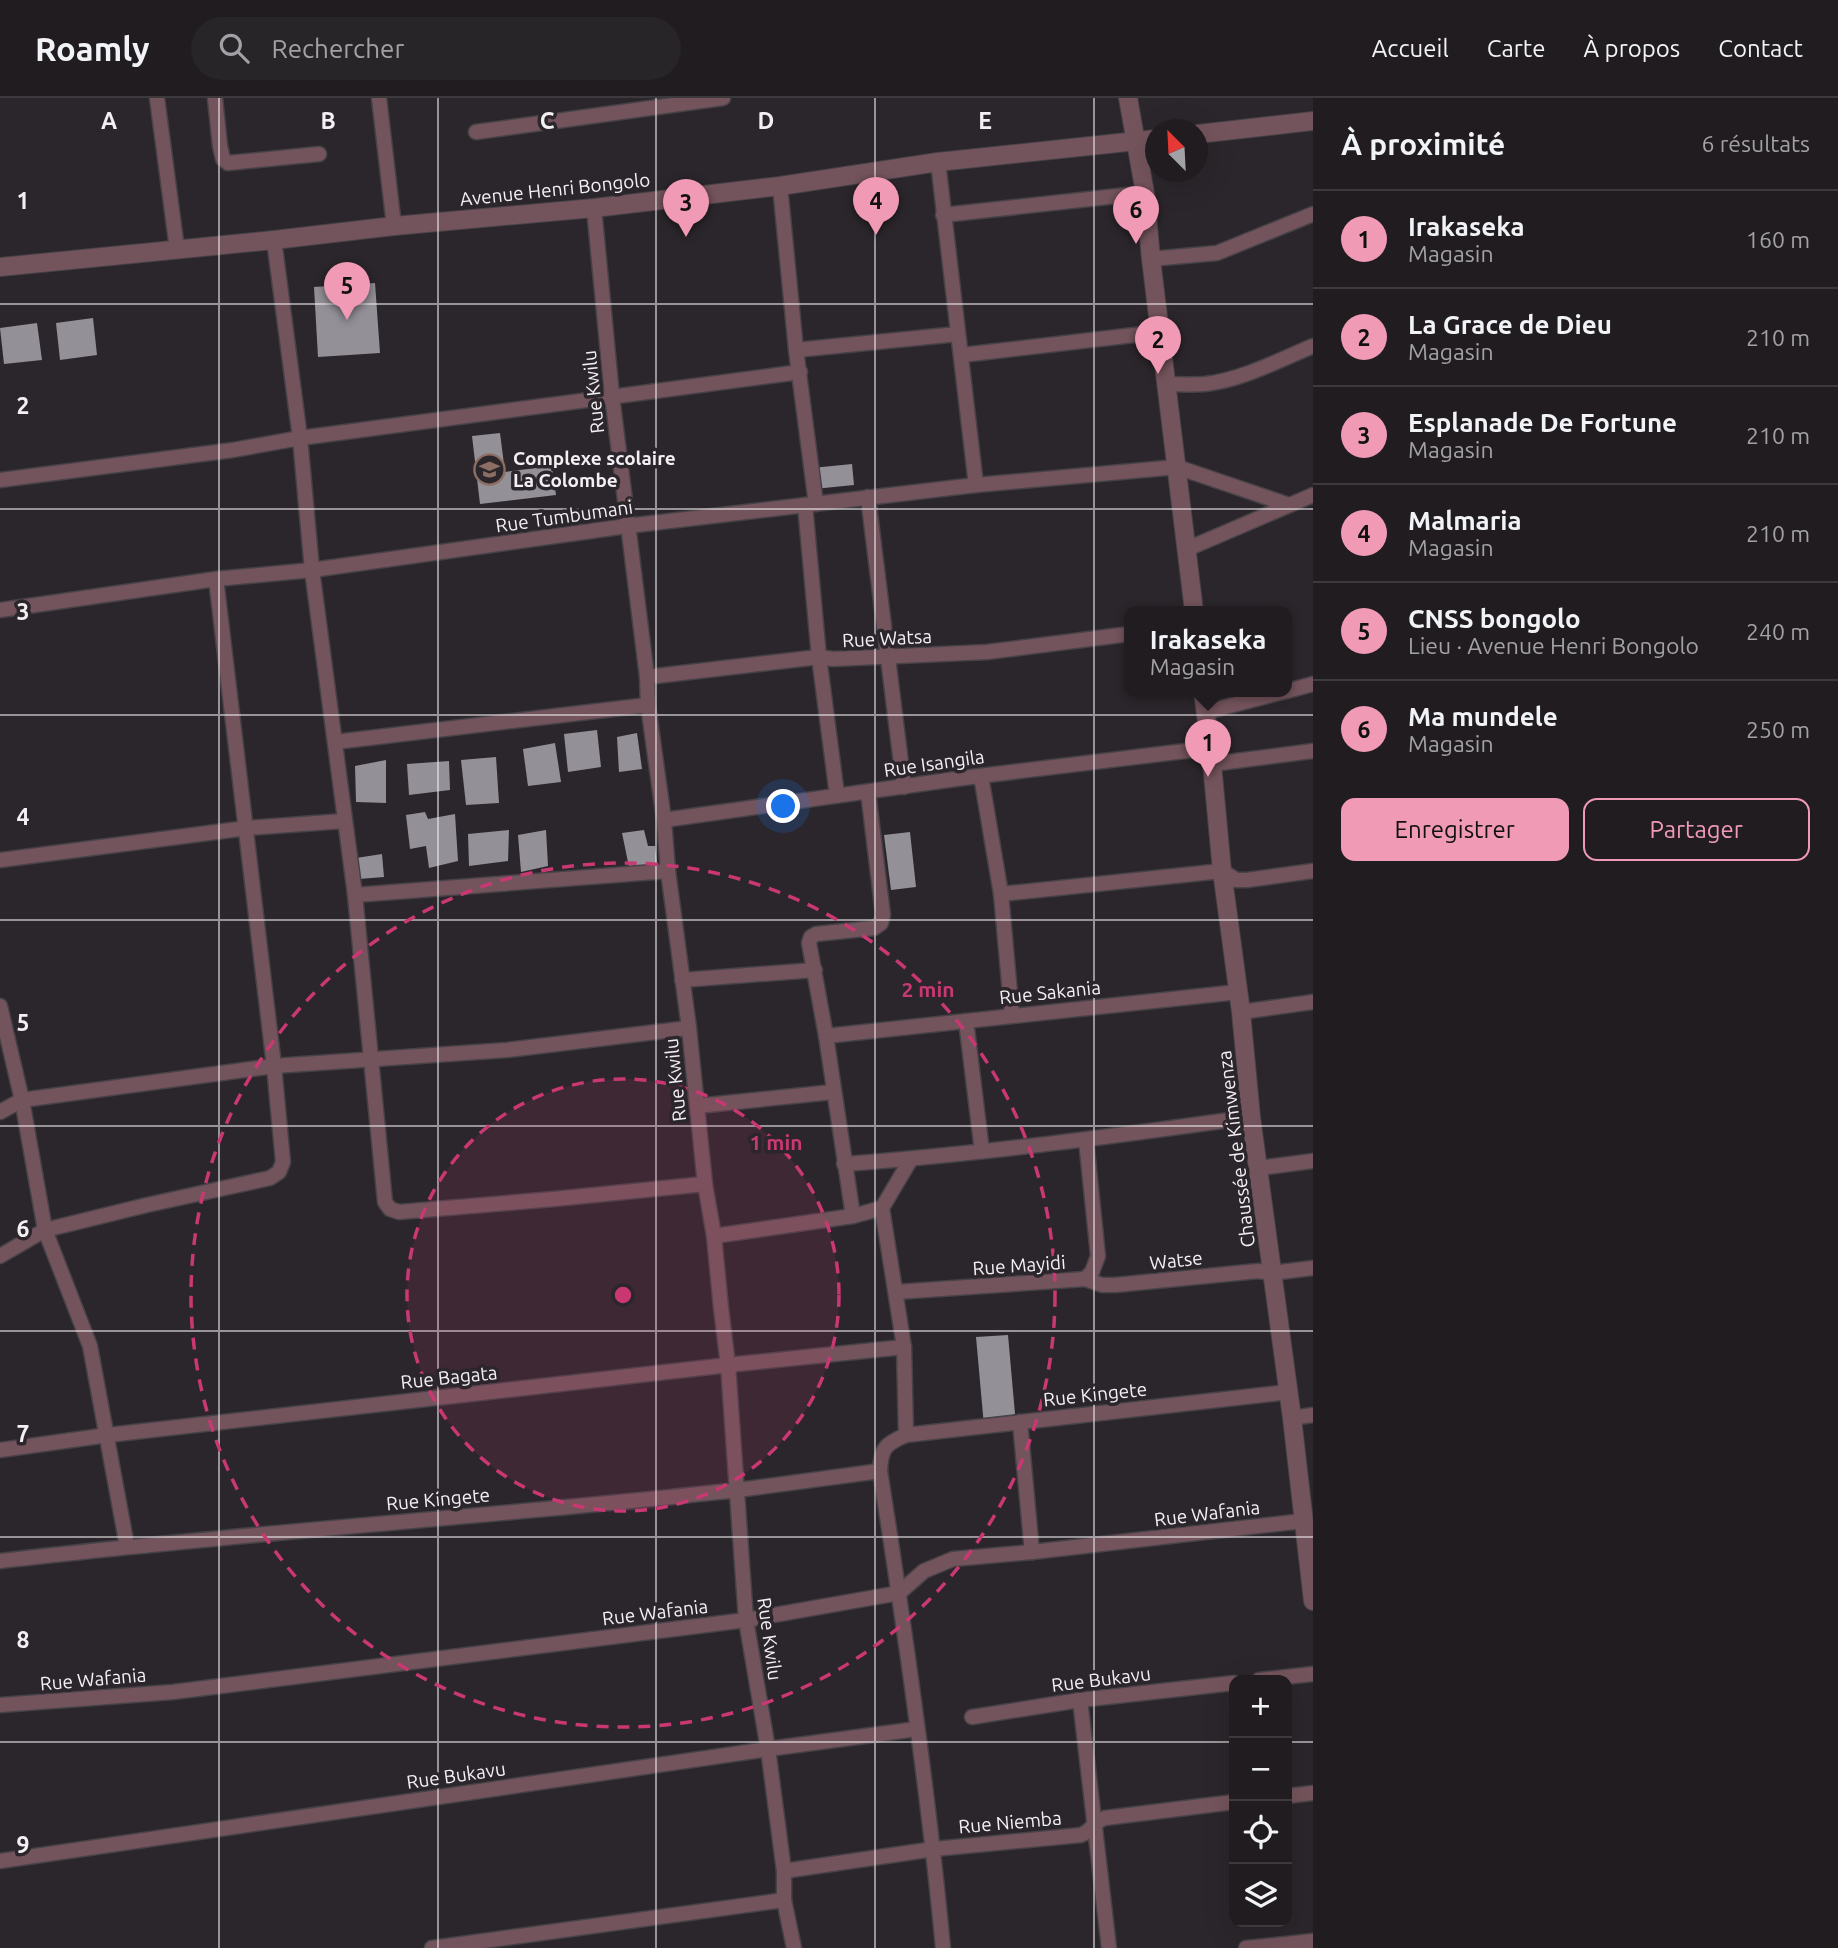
<!DOCTYPE html>
<html lang="fr">
<meta charset="utf-8">
<style>
:root{--surface:#201c20;--page:#282529;--text:#f1f3f6;--muted:#a2a1a5;--line:#3d3a3e;--accent:#f09ab6}
body{margin:0;font-family:Ubuntu,sans-serif;background:var(--page);color:var(--text)}
.controls{position:absolute;right:21px;bottom:21px;display:grid;overflow:hidden;border-radius:14px;box-shadow:0 7px 28px #0002}
.controls button{width:63px;height:63px;display:grid;place-items:center;padding:0;border:0;border-bottom:2px solid var(--line);background:var(--surface);color:var(--text);font:35px sans-serif}
.compass{position:absolute;left:1145px;top:21px;width:63px;height:63px;border-radius:50%;background:var(--surface);box-shadow:0 7px 28px #0002;rotate:336deg}
.you{position:absolute;left:784px;top:709px;width:24px;height:24px;margin:-18px;border:5px solid #fff;border-radius:50%;background:#1a73e8;box-shadow:0 0 0 10px #1a73e833}
.badge{display:grid;place-items:center;width:46px;height:46px;border-radius:50%;background:var(--accent);color:#111;font-size:23px;font-weight:700}
.pin{position:absolute;translate:-50% -58px;filter:drop-shadow(0 2px 4px #0008)}
.pin::after{content:'';position:absolute;top:37px;width:24px;height:21px;background:inherit;clip-path:polygon(0 0,100% 0,50% 100%)}
.popup{position:absolute;left:1124px;top:508px;width:168px;height:91px;box-sizing:border-box;display:grid;place-content:center;border-radius:14px;background:var(--surface);filter:drop-shadow(0 2px 5px #0005);font-size:23px;white-space:nowrap;color:var(--muted)}
.popup b{font-size:26px;color:var(--text)}
.popup::after{content:'';position:absolute;left:50%;top:100%;margin-left:-14px;border:14px solid transparent;border-top-color:var(--surface)}
.list{margin:0;padding:0;list-style:none}
h2{display:flex;justify-content:space-between;align-items:center;height:91px;margin:0;padding:0 28px;font-size:30px}
h2 small{font-size:23px;font-weight:400;color:var(--muted)}
.list li{display:grid;grid-template-columns:46px 1fr auto;gap:21px;align-items:center;box-sizing:border-box;height:98px;padding:0 28px;border-top:2px solid var(--line)}
.list b{display:block;font-size:26px;white-space:nowrap}
.list p{margin:0;font-size:23px;white-space:nowrap;color:var(--muted)}
.list em{font-size:23px;font-style:normal;color:var(--muted)}
.actions{display:flex;gap:14px;padding:21px 28px}
.actions a{flex:1;padding:16px 0;border:2px solid var(--accent);border-radius:14px;text-align:center;font-size:24px;color:var(--accent)}
.actions .main{background:var(--accent);color:#111}
.icon{flex:none;width:38px;height:38px;fill:none;stroke:currentColor;stroke-width:2;stroke-linecap:round;stroke-linejoin:round}
.map{position:relative;flex:none;width:1313px;height:1850px;overflow:hidden}
header{display:flex;align-items:center;gap:42px;box-sizing:border-box;height:98px;padding:0 35px;background:var(--surface);border-bottom:2px solid var(--line)}
header strong{font-size:33px}
nav{display:flex;gap:38px;margin-inline-start:auto;font-size:24px}
.search{width:490px;height:63px;background:var(--page);display:flex;align-items:center;gap:18px;box-sizing:border-box;padding:0 24px;border-radius:38px;color:var(--muted);font-size:26px}
main{display:flex}
aside{flex:1;background:var(--surface)}
.map>svg:first-child{display:block}
.building{fill:#949098}
.lines{fill:none;stroke-linecap:round;stroke-linejoin:round}
.minor-casing{stroke:#474247;stroke-width:17}
.tertiary-casing{stroke:#474247;stroke-width:20}
.minor{stroke:#74545c;stroke-width:14}
.tertiary{stroke:#74545c;stroke-width:18}
.grid{fill:none;stroke:#f3eff3;stroke-width:2;stroke-opacity:0.55}
.ring{fill:none;stroke:#c93872;stroke-width:3.5;stroke-dasharray:12 9}
.labels{text-anchor:middle;stroke-width:7;stroke-linejoin:round;paint-order:stroke}
.street-label{font-size:19px;fill:#f3eff3;stroke:#2b262b}
.poi-label{font-size:19px;font-weight:bold;fill:#f3eff3;stroke:#2b262b;text-anchor:start}
.grid-label{font-size:23px;text-anchor:middle;font-weight:bold;fill:#f3eff3;stroke:#2b262b;stroke-width:7;stroke-linejoin:round;paint-order:stroke}
.centre{fill:#c93872;stroke:#2b262b;stroke-width:3.5}
.ring-label{font-size:21px;text-anchor:middle;font-weight:bold;fill:#c93872;stroke:#2b262b;stroke-width:7;stroke-linejoin:round;paint-order:stroke}
</style>
<header>
<strong>Roamly</strong>
<div class="search"><svg class="icon" aria-label="search" viewBox="0 0 24 24"><circle cx="10" cy="10" r="6"/><path d="M15 15l6 6"/></svg>Rechercher</div>
<nav><a>Accueil</a><a>Carte</a><a>À propos</a><a>Contact</a></nav>
</header>
<main>
<div class="map">
<svg width="1313" height="1850" viewBox="0 0 1313 1850">
<rect width="100%" height="100%" fill="#2b262b"/>
<g class="building">
<path d="M375,185L380,255L318,259L314,189Z"/>
<path d="M93,220L97,257L60,262L56,225Z"/>
<path d="M37,225L42,262L4,266L0,230Z"/>
<path d="M500,335L505,374L552,368L556,397L480,406L472,338Z"/>
<path d="M852,366L854,387L814,391L812,370Z"/>
<path d="M597,632L601,669L568,674L564,636Z"/>
<path d="M637,635L642,671L619,674L617,639Z"/>
<path d="M555,645L561,684L528,688L523,651Z"/>
<path d="M496,659L499,705L466,707L461,662Z"/>
<path d="M386,662V705L356,704L355,668Z"/>
<path d="M449,663L450,692L409,697L407,666Z"/>
<path d="M425,714L428,721L455,716L458,763L429,770L426,748L410,751L406,717Z"/>
<path d="M509,732L508,763L469,768L468,736Z"/>
<path d="M546,732L548,768L521,774L518,737Z"/>
<path d="M644,732L648,748H655L657,767L629,769L622,735Z"/>
<path d="M910,734L916,789L891,792L884,737Z"/>
<path d="M382,756L384,779L359,781L356,760Z"/>
<path d="M1008,1237L1015,1316L984,1328L976,1239Z"/>
</g>
<g class="lines">
<defs>
<g id="minor">
<path d="M157,0L177,151"/>
<path d="M215,0L220,48L223,61L228,65L319,56"/>
<path d="M379,0L394,128"/>
<path d="M476,34L723,0"/>
<path d="M938,64L976,387"/>
<path d="M780,88L796,252L816,406"/>
<path d="M594,110L612,298L647,579L648,607L664,722L668,773L689,930L705,1086L714,1138L721,1210L728,1267L746,1522L768,1651L784,1773V1802L794,1850"/>
<path d="M943,117L1145,95"/>
<path d="M274,142L300,340L312,472L355,797L385,1104L390,1111L399,1114L554,1101L705,1086"/>
<path d="M1151,161L1217,155L1313,116"/>
<path d="M796,252L958,236"/>
<path d="M962,257L1160,234"/>
<path d="M1166,286C1179,286 1192,287 1205,286C1242,282 1279,262 1313,248"/>
<path d="M0,382L233,352L300,340L800,274"/>
<path d="M868,399L904,689"/>
<path d="M805,407L819,559L837,697"/>
<path d="M1187,451L1313,397"/>
<path d="M0,512L216,481L312,472L627,428L976,387L1177,369L1289,407"/>
<path d="M647,579L819,559L833,561L987,554L1129,536"/>
<path d="M1287,593L1313,586"/>
<path d="M1206,614L1286,593"/>
<path d="M335,644L648,607"/>
<path d="M1212,666L1313,653"/>
<path d="M981,678L1001,796L1012,917"/>
<path d="M664,722L963,680L1210,650"/>
<path d="M0,762L247,730L344,723"/>
<path d="M1001,796L1222,773L1236,782H1247L1313,773"/>
<path d="M355,797L668,773"/>
<path d="M682,882L815,872"/>
<path d="M0,908L22,1002L45,1132L90,1248L127,1448"/>
<path d="M1241,914L1313,904"/>
<path d="M966,923L982,1053"/>
<path d="M826,938L1238,894"/>
<path d="M697,1008L833,994"/>
<path d="M0,1014L22,1002L274,968L507,952L689,930"/>
<path d="M911,1061L882,1110L904,1249L906,1337C885,1346 881,1350 880,1373C905,1532 928,1690 943,1850"/>
<path d="M844,1066C980,1056 1116,1038 1251,1019"/>
<path d="M1259,1070L1313,1063"/>
<path d="M853,1118L826,938L809,845L811,839L816,836L874,830L881,825L883,817L868,694"/>
<path d="M714,1138L853,1118L882,1110"/>
<path d="M0,1158L45,1132L147,1107L270,1080L279,1074L283,1064L274,968L216,481"/>
<path d="M1085,1181L1102,1187H1115L1258,1173L1272,1175L1313,1170"/>
<path d="M896,1194L1085,1181L1092,1174L1098,1158L1086,1042"/>
<path d="M1292,1320L1313,1317"/>
<path d="M1020,1324L1032,1454"/>
<path d="M906,1337L1289,1294"/>
<path d="M0,1352L108,1337L728,1267L904,1249"/>
<path d="M0,1463C245,1434 492,1419 738,1392C785,1386 832,1379 880,1373"/>
<path d="M1259,1582L1313,1576"/>
<path d="M1080,1602L1109,1850"/>
<path d="M0,1607L173,1594L746,1522L899,1495L924,1473L953,1461L1032,1454L1303,1423"/>
<path d="M972,1619L1080,1602L1234,1585"/>
<path d="M1287,1698L1313,1695"/>
<path d="M0,1763L768,1651L917,1631"/>
<path d="M784,1773L934,1751L1081,1737C1092,1733 1094,1723 1105,1720L1234,1704"/>
<path d="M432,1850L784,1802"/>
<path d="M1246,1850L1313,1843"/>
</g>
<g id="tertiary">
<path d="M1128,0L1145,95L1151,161L1194,513"/>
<path d="M1198,36L1313,23"/>
<path d="M0,169L274,142L394,128L594,110L780,88L938,64L1156,41"/>
<path d="M1203,593L1212,666L1222,773L1241,914L1251,1019L1292,1320L1313,1503"/>
</g>
</defs>
<use href="#minor" class="minor-casing"/>
<use href="#tertiary" class="tertiary-casing"/>
<use href="#minor" class="minor"/>
<use href="#tertiary" class="tertiary"/>
</g>
<path class="grid" d="M219,0V1850M438,0V1850M656,0V1850M875,0V1850M1094,0V1850M0,206H1313M0,411H1313M0,617H1313M0,822H1313M0,1028H1313M0,1233H1313M0,1439H1313M0,1644H1234M1287,1644H1313"/>
<circle cx="623" cy="1197" r="216" fill="#c93872" fill-opacity=".12"/>
<g class="ring">
<circle cx="623" cy="1197" r="216"/>
<circle cx="623" cy="1197" r="432"/>
</g>
<defs>
<symbol id="school-ring" viewBox="-11 -11 22 22"><circle r="9.5" fill="#2b262b" stroke="#8d6e63" stroke-width="1.5"/><path d="M0-5L7-2L0 1L-7-2ZM-4 1L0 2.5L4 1V4Q0 6-4 4Z" fill="#8d6e63"/></symbol>
</defs>
<g fill-rule="evenodd">
<use href="#school-ring" x="472" y="354" width="35" height="35"/>
</g>
<g class="labels">
<g class="street-label">
<text transform="translate(555 91) rotate(-6)" y="7">Avenue Henri Bongolo</text>
<text transform="translate(593 294) rotate(-96)" y="7">Rue Kwilu</text>
<text transform="translate(564 418) rotate(-8)" y="7">Rue Tumbumani</text>
<text transform="translate(887 540) rotate(-3)" y="7">Rue Watsa</text>
<text transform="translate(934 665) rotate(-8)" y="7">Rue Isangila</text>
<text transform="translate(1050 894) rotate(-6)" y="7">Rue Sakania</text>
<text transform="translate(675 982) rotate(-96)" y="7">Rue Kwilu</text>
<text transform="translate(1236 1051) rotate(-97)" y="7">Chaussée de Kimwenza</text>
<text transform="translate(1176 1162) rotate(-6)" y="7">Watse</text>
<text transform="translate(1019 1167) rotate(-4)" y="7">Rue Mayidi</text>
<text transform="translate(449 1279) rotate(-6)" y="7">Rue Bagata</text>
<text transform="translate(1095 1296) rotate(-6)" y="7">Rue Kingete</text>
<text transform="translate(438 1401) rotate(-5)" y="7">Rue Kingete</text>
<text transform="translate(1207 1415) rotate(-7)" y="7">Rue Wafania</text>
<text transform="translate(655 1514) rotate(-7)" y="7">Rue Wafania</text>
<text transform="translate(770 1541) rotate(82)" y="7">Rue Kwilu</text>
<text transform="translate(93 1581) rotate(-5)" y="7">Rue Wafania</text>
<text transform="translate(1101 1581) rotate(-7)" y="7">Rue Bukavu</text>
<text transform="translate(456 1677) rotate(-8)" y="7">Rue Bukavu</text>
<text transform="translate(1010 1724) rotate(-5)" y="7">Rue Niemba</text>
</g>
<g class="poi-label">
<text x="513" y="367">Complexe scolaire<tspan x="513" dy="22">La Colombe</tspan></text>
</g>
</g>
<g class="grid-label">
<text x="109" y="31">A</text>
<text x="328" y="31">B</text>
<text x="547" y="31">C</text>
<text x="766" y="31">D</text>
<text x="985" y="31">E</text>
<text x="23" y="111">1</text>
<text x="23" y="316">2</text>
<text x="23" y="522">3</text>
<text x="23" y="727">4</text>
<text x="23" y="933">5</text>
<text x="23" y="1139">6</text>
<text x="23" y="1344">7</text>
<text x="23" y="1550">8</text>
<text x="23" y="1755">9</text>
</g>
<circle cx="623" cy="1197" r="10" class="centre"/>
<g class="ring-label">
<text x="928" y="899">2 min</text>
<text x="776" y="1052">1 min</text>
</g>
</svg>
<div class="controls">
<button>+</button>
<button>−</button>
<button><svg class="icon" aria-label="locate" viewBox="0 0 24 24"><circle cx="12" cy="12" r="6"/><path d="M12 2v4M12 18v4M2 12h4M18 12h4"/></svg></button>
<button><svg class="icon" aria-label="layers" viewBox="0 0 24 24"><path d="M12 4l9 5-9 5-9-5zM3 14l9 5 9-5"/></svg></button>
</div>
<svg class="compass" viewBox="-18 -18 36 36"><path d="M0-13l5 13h-10z" fill="#e53935"/><path d="M0 13l5-13h-10z" fill="#a2a1a5"/></svg>
<div class="you"></div>
<div class="pin badge" style="left:1208px;top:679px">1</div>
<div class="popup"><b>Irakaseka</b>Magasin</div>
<div class="pin badge" style="left:1158px;top:276px">2</div>
<div class="pin badge" style="left:686px;top:139px">3</div>
<div class="pin badge" style="left:876px;top:137px">4</div>
<div class="pin badge" style="left:347px;top:222px">5</div>
<div class="pin badge" style="left:1136px;top:146px">6</div>
</div>
<aside>
<h2>À proximité<small>6 résultats</small></h2>
<ul class="list">
<li><span class="badge">1</span><div><b>Irakaseka</b><p>Magasin</p></div><em>160 m</em></li>
<li><span class="badge">2</span><div><b>La Grace de Dieu</b><p>Magasin</p></div><em>210 m</em></li>
<li><span class="badge">3</span><div><b>Esplanade De Fortune</b><p>Magasin</p></div><em>210 m</em></li>
<li><span class="badge">4</span><div><b>Malmaria</b><p>Magasin</p></div><em>210 m</em></li>
<li><span class="badge">5</span><div><b>CNSS bongolo</b><p>Lieu · Avenue Henri Bongolo</p></div><em>240 m</em></li>
<li><span class="badge">6</span><div><b>Ma mundele</b><p>Magasin</p></div><em>250 m</em></li>
</ul>
<div class="actions"><a class="main">Enregistrer</a><a>Partager</a></div>
</aside>
</main>
